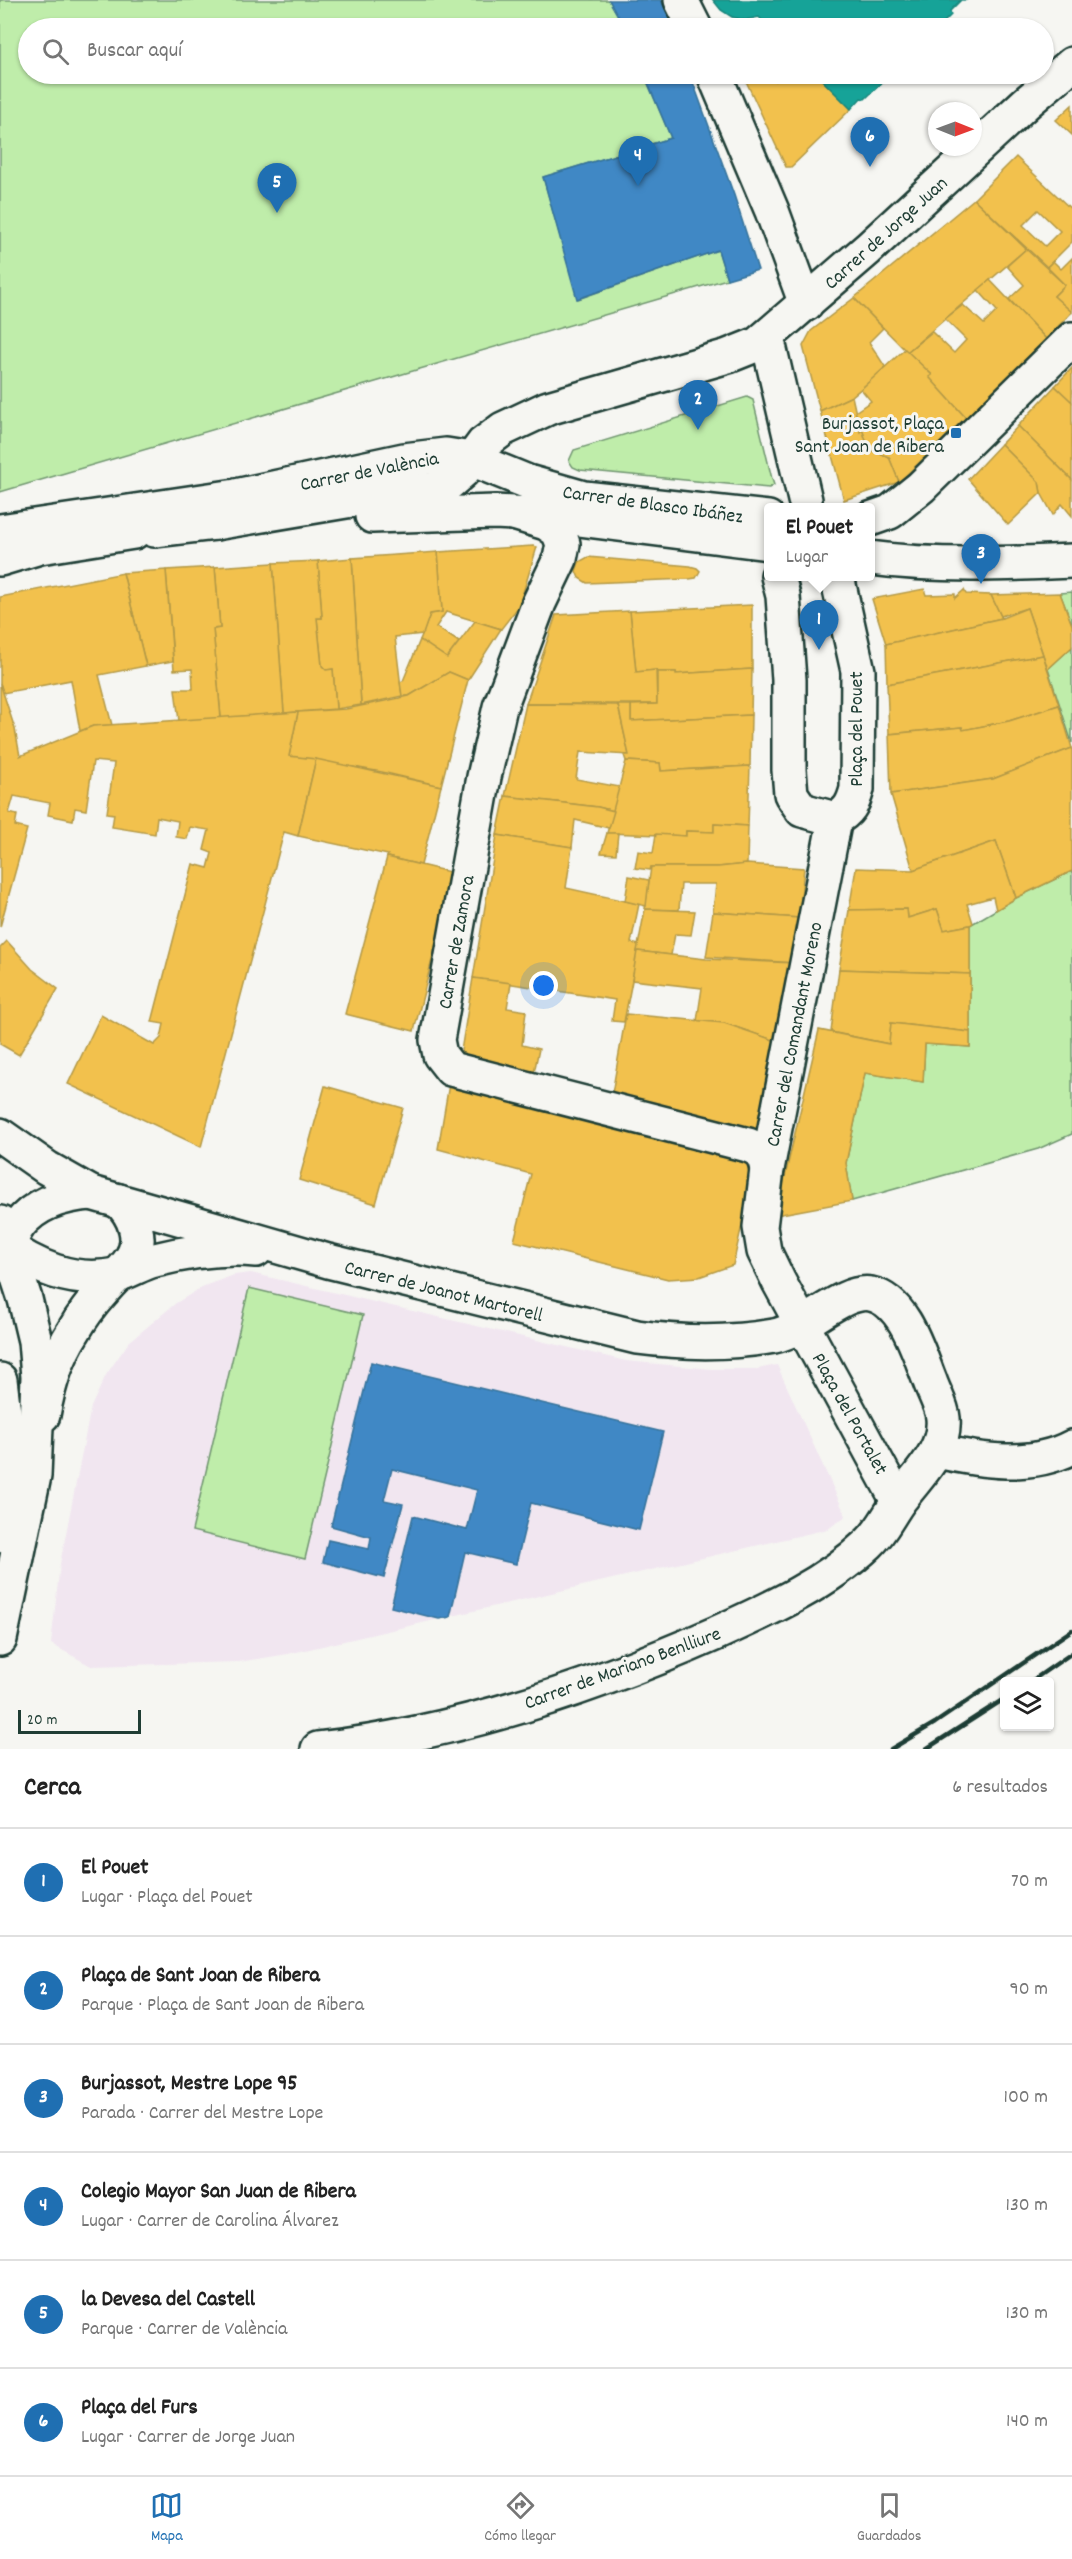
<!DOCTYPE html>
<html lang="es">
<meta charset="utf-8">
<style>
:root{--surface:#fff;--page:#f6f6f6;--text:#222;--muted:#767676;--line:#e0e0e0;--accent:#1f6fb2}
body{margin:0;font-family:Dekko,sans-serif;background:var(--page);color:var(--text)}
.controls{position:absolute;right:18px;bottom:18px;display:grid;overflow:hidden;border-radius:6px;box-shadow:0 2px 4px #0004}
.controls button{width:54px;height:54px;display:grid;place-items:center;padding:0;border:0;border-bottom:2px solid var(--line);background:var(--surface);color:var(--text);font:30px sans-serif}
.compass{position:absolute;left:928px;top:102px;width:54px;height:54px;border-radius:50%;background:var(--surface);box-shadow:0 2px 4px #0004;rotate:91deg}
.scale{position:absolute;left:18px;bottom:15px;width:123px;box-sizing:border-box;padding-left:6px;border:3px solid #1f3d34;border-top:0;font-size:16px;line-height:21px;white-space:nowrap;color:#1f3d34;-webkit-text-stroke:4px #f6f6f2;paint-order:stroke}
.you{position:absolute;left:544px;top:986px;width:21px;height:21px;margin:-15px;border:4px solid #fff;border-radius:50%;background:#1a73e8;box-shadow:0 0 0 9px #1a73e833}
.badge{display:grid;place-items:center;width:39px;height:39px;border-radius:50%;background:var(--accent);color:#fff;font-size:20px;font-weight:700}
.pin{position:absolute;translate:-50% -50px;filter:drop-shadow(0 2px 3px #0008)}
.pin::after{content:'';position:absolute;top:32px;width:21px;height:18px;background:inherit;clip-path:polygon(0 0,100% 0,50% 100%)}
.popup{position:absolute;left:764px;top:503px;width:111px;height:78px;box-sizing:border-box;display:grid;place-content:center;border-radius:6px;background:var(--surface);filter:drop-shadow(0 2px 4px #0005);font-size:20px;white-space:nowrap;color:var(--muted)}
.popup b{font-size:22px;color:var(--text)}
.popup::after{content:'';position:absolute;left:50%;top:100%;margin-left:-12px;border:12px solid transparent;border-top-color:var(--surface)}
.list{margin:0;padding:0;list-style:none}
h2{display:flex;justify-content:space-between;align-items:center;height:78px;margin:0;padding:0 24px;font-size:26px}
h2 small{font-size:20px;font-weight:400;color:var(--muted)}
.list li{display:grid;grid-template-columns:39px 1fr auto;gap:18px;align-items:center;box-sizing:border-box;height:108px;padding:0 24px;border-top:2px solid var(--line)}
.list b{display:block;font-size:22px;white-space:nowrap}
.list p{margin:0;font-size:20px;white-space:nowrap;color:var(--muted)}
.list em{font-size:20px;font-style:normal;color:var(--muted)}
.icon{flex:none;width:33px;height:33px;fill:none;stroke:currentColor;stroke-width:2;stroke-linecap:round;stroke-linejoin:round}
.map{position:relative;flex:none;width:1072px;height:1749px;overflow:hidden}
.search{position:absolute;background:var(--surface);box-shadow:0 2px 4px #0004;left:18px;right:18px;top:18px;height:66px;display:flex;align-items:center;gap:15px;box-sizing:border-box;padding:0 21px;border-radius:33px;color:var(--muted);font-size:22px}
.sheet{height:726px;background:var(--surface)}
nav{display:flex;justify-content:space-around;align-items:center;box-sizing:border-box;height:84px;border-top:2px solid var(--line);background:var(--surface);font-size:16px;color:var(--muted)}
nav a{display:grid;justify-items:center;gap:3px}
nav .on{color:var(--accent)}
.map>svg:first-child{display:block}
.built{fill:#f1e6f0}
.green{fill:#bfedaa;stroke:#6f956f;stroke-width:1.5}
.homes{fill:#f2c14e;stroke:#b39946;stroke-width:1.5;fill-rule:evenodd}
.schools{fill:#3f88c5;stroke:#35729a;stroke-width:1.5}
.public{fill:#17a398;stroke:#19847a;stroke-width:1.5}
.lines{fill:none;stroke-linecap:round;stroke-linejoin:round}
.street-casing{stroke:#1f3d34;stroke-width:38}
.secondary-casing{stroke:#1f3d34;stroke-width:38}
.street{stroke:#f6f6f2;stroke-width:33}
.secondary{stroke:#f6f6f2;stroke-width:33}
.rail{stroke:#1f3d34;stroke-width:4.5}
.poi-dot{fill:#1f6fb2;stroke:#f6f6f2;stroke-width:2}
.labels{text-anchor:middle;stroke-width:6;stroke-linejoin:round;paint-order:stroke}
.street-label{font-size:20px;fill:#1f3d34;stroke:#f6f6f2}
.poi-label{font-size:20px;fill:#1f3d34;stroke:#f6f6f2;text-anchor:end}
</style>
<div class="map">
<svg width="1072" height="1749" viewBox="0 0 1072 1749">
<rect width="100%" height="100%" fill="#f6f6f2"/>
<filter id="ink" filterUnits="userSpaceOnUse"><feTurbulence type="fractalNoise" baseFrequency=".0167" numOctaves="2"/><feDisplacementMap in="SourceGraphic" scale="12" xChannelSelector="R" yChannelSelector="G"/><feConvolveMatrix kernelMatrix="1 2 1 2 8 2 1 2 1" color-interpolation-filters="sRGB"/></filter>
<g filter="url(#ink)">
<path class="built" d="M251,1273L626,1361L712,1369H757L777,1365L846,1516L828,1529L288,1654L239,1662L91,1666L51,1644L60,1564L91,1407L106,1375L129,1342L176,1303L204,1286L234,1275Z"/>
<g class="green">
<path d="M0,0H609L625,28H28V74H644L671,138L543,177L578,299L718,250L727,279L0,492Z"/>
<path d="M747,397L753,400L772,479L774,485L769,488L580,470L573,467L569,461L574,450Z"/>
<path d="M1072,592V625L1060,593Z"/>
<path d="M1072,647V743L1048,669Z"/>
<path d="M1072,871V1134L1038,1149L852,1201L846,1163L865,1073L923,1082L925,1044L970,1047V925L1016,898Z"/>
<path d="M249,1288L363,1315L305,1559L192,1531Z"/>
</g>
<g class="homes">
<path d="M759,74H773L776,81L783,74H816L851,109L791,167H786L745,79Z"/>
<path d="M1072,105V135L1056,120Z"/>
<path d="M1016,157L1072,210V242L1047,267L974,199ZM1038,210L1060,231L1045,246L1023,225Z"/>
<path d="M974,199L1026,249L907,352L854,298Z"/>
<path d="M1026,249L1065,285L1054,296L1072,312L1046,339L1009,299L1024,285L1007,266Z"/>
<path d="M1072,258V312L1054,296L1065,285L1047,267L1053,261L1061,269Z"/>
<path d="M990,280L1046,339L966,418L929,377L932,375L907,352L932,332L954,353L966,340L945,319L963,305L984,324L997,311L978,290Z"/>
<path d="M854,298L883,328L869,342L886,368L852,396L820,411L803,346L811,331Z"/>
<path d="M905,349L932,375L929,377L966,418L899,482L889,457L869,450L862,429L860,432L855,412L871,401L861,389Z"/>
<path d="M1072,368V402L1055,386Z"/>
<path d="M1055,386L1072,402V480L1018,426Z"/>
<path d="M852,396L860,432L862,429L869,450L889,457L899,482L844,500L820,411Z"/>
<path d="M1018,426L1072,480V516L1062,504L1053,515L1041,493L1039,482L1001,444Z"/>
<path d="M1001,444L1039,482L1041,493L1008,525L968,479Z"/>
<path d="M533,546L537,547L519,606L501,629L446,612L436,627L459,642L447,658L420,640L430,614L442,612L438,552Z"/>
<path d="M438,552L442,612L430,614L423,634L395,637L402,696L361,705L352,558Z"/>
<path d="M588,557L690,566L697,568L700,571L696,578L689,579L587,583L579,578L576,571L579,562Z"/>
<path d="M352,558L361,705L336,709L333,669L326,670L322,666L317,618H322L318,561Z"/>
<path d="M318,561L322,618H317L322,666L326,670L333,669L336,709L284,713L273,563Z"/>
<path d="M273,563L284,713L221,718L213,629L220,628L215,567Z"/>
<path d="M215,567L220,628L213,629L221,718L179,721L175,689H193L192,669L174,670L166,570Z"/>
<path d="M166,570L173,661L146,666L123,573Z"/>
<path d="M123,573L146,666L99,675L112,725L93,726L80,731L71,680L3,693L0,683V597Z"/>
<path d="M924,589L926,595L955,594V598L964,590L966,594L991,595L1002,618L886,644L872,599Z"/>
<path d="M1060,593L1072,625V647L1048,669L1027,608L1001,616L991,595Z"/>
<path d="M752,605V669L676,674V672H657L656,670L636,672L630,611Z"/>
<path d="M1027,608L1043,655L887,684L886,644L1002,618Z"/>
<path d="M630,611L636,672L656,670L657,704H526L556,615Z"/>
<path d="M475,621L501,629L468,680L449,672L409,696H402L400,682L403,681L420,640L447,658Z"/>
<path d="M1043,655L1059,705L1009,721L963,730L962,727L889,734L887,684Z"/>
<path d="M752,669L751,715L631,721V705L657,704V672H676V674Z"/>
<path d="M449,672L468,680L441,786L382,772L289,756L298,712L346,709L409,696Z"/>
<path d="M0,683L15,729L20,756L93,726L298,712L289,756L316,759L298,836L284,832L201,1147L68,1084L101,1015L154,1045L161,1038L164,1024L152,1022L193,864L208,868L212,853L204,850L209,830L190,827L187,839L176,837L178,821L157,817L155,834L112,827L114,814L107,813L114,763L93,761L86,810L75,808L73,820L48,815L50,803L14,796L9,813L17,815L15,826L27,829L0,927Z"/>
<path d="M526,704L618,705L629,755L580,752L576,779L620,787L614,811L598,807L505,796Z"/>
<path d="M618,705H631V721L751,715L750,766L661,771L660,763L626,761L624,755H629Z"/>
<path d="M1059,705L1072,748L993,779L891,794L889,734L962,727L963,730L1009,721Z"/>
<path d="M1072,748V871L1016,898L996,841L913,870L891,794L993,779Z"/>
<path d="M316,759L441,786L421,865L387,857L388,855L298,836Z"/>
<path d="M626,761L660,763L661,771L750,766L748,826L714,824V832L686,831V836L607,833Z"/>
<path d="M505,796L598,807L614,811L609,828L575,820L572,847L497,835Z"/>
<path d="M714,824L748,826L747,864L718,867H651L650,870L635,868L638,851L653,853L656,834L686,836V831L714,832Z"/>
<path d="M607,833H618L616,854L601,853Z"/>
<path d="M497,835L572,847L566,888L639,904L631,943L639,945L624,1022L612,1021L615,1000L473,978Z"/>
<path d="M996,841L1016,898L996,910L993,897L967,904L973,923L970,925L944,930L937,909L908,918L907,909L849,910L856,868L913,870Z"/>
<path d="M387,857L454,873L414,1031L345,1014Z"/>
<path d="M747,864L804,868L799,918L713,912L716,884H681L679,910L645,909L651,867H718Z"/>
<path d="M629,876L649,880L646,906L625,901Z"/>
<path d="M645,909L695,911L691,935L675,934L671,955L637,951Z"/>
<path d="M907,909L908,918L937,909L944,930L970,925V974L839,969L849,910Z"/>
<path d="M713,912L799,918L795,963L706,957Z"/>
<path d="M7,941L32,969L58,989L19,1055L0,1044V948Z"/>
<path d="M637,951L706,959L795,963L779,1042L724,1023L697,1021L702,988L632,980Z"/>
<path d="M839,969L970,974V1032L891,1023L889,1044L831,1032Z"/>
<path d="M473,978L511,983L507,1008L526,1011L522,1045L539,1049L532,1082L460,1057Z"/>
<path d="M626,1014L724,1023L779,1042L763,1131L611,1099Z"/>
<path d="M891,1023L970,1032V1047L925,1044L923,1082L865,1073L846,1163L852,1201L776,1215L819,1030L889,1044Z"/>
<path d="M449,1084L757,1158L733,1265L699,1277L668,1279L514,1241L531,1174L438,1149Z"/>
<path d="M325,1086L403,1108L376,1204L299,1180Z"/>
</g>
<g class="schools">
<path d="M609,0H661L674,28H625Z"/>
<path d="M644,74H690L734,195L758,270L727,279L718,250L577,299L543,177L671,138Z"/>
<path d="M371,1362L663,1432L639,1530L531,1503L516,1564L465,1552L450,1617L439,1619L391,1607L413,1516L467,1530L477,1490L392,1469L384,1500L403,1504L384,1578L323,1562L328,1540L369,1549L371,1537L331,1526Z"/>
</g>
<g class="public">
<path d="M713,0H967H961L950,11L951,15L938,28H769L759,17L745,20L732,17L721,10Z"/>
<path d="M816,74H900L894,80L889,76L865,99L861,98L851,109Z"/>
</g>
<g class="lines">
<defs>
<g id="street">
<path d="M681,0L695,28"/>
<path d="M714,74L772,211L806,304"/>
<path d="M767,337L805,500"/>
<path d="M517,514L546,523L558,531L563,544L560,559L539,603L500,707L484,777L437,1040L440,1055L451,1069L748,1145C761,1150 764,1155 767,1169"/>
<path d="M372,516L495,512L547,515L768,543"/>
<path d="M215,523L388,494L437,489L449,483L463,471L483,444L503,429L548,408L728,356L758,344L868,249L1026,103L1072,64"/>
<path d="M870,558C936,567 1005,564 1072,561"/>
<path d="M0,559L40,547L134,532"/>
<path d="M778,576L783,596L789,680V770L791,794L802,810L835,819C849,812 853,804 857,789L858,671L837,576"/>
<path d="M835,819L767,1169L760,1227L764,1251L779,1282L898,1501"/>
<path d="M0,1135L47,1168L91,1193L328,1261L637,1337C683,1343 728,1344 774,1336C807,1329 842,1289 871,1294C905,1301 919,1354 930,1381C934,1393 942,1406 943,1418C946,1450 920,1473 902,1497C890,1512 883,1530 869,1543C826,1584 770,1609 717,1633C592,1688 455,1734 318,1749"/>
<path d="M0,1242C35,1267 72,1284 116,1275C129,1272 141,1263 155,1260C187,1252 223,1247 256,1250"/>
<path d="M0,1264C6,1252 11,1236 19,1225C36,1203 64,1195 91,1193"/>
<path d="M43,1415C48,1386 57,1357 73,1332C81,1318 92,1303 103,1291C112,1280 123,1271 131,1259C144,1240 134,1215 119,1201"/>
<path d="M937,1451C981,1461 1031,1469 1072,1447"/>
</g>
<g id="secondary">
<path d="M870,519L890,512L921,487L1072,339"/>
<path d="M154,530L215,523"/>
<path d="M0,531L236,496L404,460L446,455L471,459L528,482L584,498L768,518"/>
<path d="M0,1223L25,1299L35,1341L38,1377L34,1476L0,1639"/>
<path d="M0,1380L7,1438V1537"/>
</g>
</defs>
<use href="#street" class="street-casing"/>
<use href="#secondary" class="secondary-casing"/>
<use href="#street" class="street"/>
<use href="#secondary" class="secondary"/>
<g class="rail">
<path d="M1030,1682L1072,1653"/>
<path d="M891,1749L935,1723L1072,1630"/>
<path d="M926,1749L1004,1699"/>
</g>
</g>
</g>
<rect class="poi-dot" x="950" y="427" width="12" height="12" rx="3"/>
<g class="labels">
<g class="street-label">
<text transform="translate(885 232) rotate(-42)" y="7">Carrer de Jorge Juan</text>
<text transform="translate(369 470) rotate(-11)" y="7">Carrer de València</text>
<text transform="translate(653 503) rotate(8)" y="7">Carrer de Blasco Ibáñez</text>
<text transform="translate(855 729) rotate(-90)" y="7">Plaça del Pouet</text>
<text transform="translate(455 942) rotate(-80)" y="7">Carrer de Zamora</text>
<text transform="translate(793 1034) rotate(-79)" y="7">Carrer del Comandant Moreno</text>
<text transform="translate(444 1290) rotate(14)" y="7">Carrer de Joanot Martorell</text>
<text transform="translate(851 1413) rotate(61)" y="7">Plaça del Portalet</text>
<text transform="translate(622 1667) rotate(-20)" y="7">Carrer de Mariano Benlliure</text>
</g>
<g class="poi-label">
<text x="944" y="429">Burjassot, Plaça<tspan x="944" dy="23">Sant Joan de Ribera</tspan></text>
</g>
</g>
</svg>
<div class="controls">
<button><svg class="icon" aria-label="layers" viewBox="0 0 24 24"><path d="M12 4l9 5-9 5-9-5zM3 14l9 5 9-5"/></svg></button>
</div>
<svg class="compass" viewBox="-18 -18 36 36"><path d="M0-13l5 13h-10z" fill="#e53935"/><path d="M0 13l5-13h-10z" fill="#767676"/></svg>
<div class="scale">20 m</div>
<div class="you"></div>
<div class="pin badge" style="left:819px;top:650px">1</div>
<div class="popup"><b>El Pouet</b>Lugar</div>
<div class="pin badge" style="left:698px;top:430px">2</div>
<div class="pin badge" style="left:981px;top:584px">3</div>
<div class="pin badge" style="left:638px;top:186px">4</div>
<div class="pin badge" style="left:277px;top:213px">5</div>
<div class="pin badge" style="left:870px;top:167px">6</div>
<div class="search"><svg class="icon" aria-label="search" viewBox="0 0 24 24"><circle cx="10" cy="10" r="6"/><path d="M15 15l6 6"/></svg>Buscar aquí</div>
</div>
<section class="sheet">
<h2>Cerca<small>6 resultados</small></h2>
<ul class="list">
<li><span class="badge">1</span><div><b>El Pouet</b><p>Lugar · Plaça del Pouet</p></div><em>70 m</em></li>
<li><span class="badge">2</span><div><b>Plaça de Sant Joan de Ribera</b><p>Parque · Plaça de Sant Joan de Ribera</p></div><em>90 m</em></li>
<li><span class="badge">3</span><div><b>Burjassot, Mestre Lope 95</b><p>Parada · Carrer del Mestre Lope</p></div><em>100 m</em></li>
<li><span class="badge">4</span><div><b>Colegio Mayor San Juan de Ribera</b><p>Lugar · Carrer de Carolina Álvarez</p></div><em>130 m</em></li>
<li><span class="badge">5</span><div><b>la Devesa del Castell</b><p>Parque · Carrer de València</p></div><em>130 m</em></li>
<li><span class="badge">6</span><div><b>Plaça del Furs</b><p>Lugar · Carrer de Jorge Juan</p></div><em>140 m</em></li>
</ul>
</section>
<nav>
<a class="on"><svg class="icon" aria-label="map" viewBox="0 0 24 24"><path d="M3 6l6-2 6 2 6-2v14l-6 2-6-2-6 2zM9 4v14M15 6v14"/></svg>Mapa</a>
<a><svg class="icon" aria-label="directions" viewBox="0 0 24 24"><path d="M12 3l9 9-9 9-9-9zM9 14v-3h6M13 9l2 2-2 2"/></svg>Cómo llegar</a>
<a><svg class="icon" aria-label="saved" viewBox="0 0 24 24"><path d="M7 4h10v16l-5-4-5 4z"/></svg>Guardados</a>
</nav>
